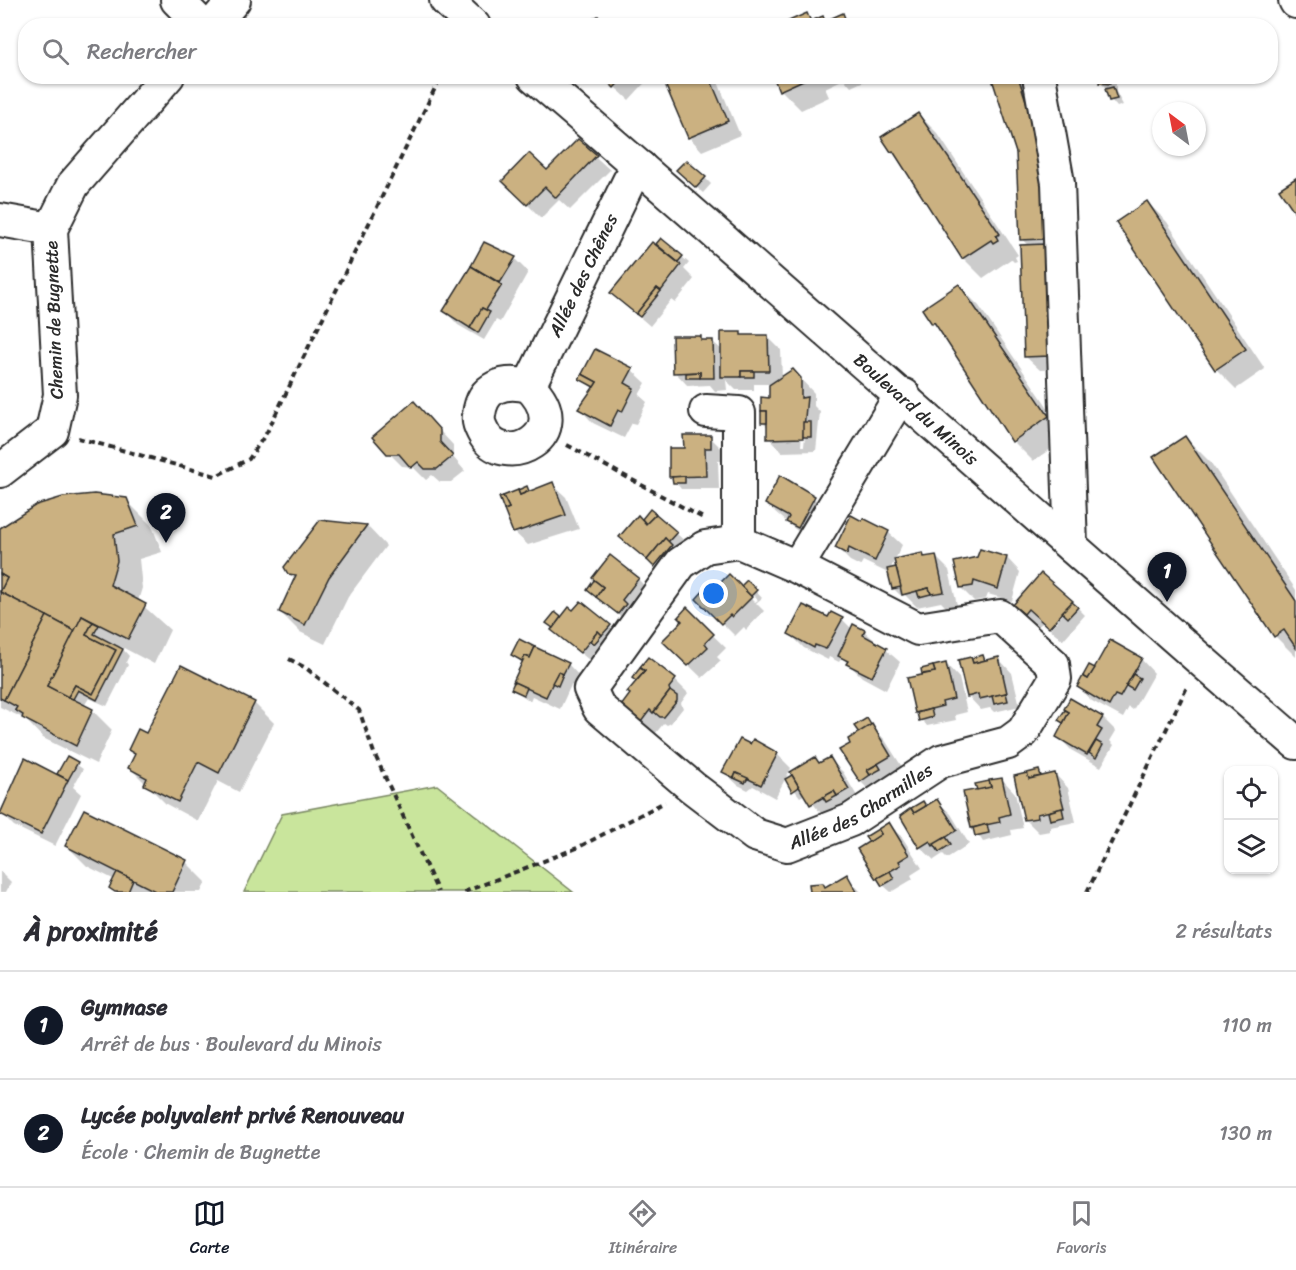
<!DOCTYPE html>
<html lang="fr">
<meta charset="utf-8">
<style>
:root{--surface:#fff;--page:#f7f7f7;--text:#2b2b33;--muted:#7c7c81;--line:#e1e1e2;--accent:#111827}
body{margin:0;font-family:Sriracha,sans-serif;background:var(--page);color:var(--text)}
.controls{position:absolute;right:18px;bottom:18px;display:grid;overflow:hidden;border-radius:12px;box-shadow:0 2px 4px #0004}
.controls button{width:54px;height:54px;display:grid;place-items:center;padding:0;border:0;border-bottom:2px solid var(--line);background:var(--surface);color:var(--text);font:30px sans-serif}
.compass{position:absolute;left:1152px;top:102px;width:54px;height:54px;border-radius:50%;background:var(--surface);box-shadow:0 2px 4px #0004;rotate:328deg}
.you{position:absolute;left:714px;top:594px;width:21px;height:21px;margin:-15px;border:4px solid #fff;border-radius:50%;background:#1a73e8;box-shadow:0 0 0 9px #1a73e833}
.badge{display:grid;place-items:center;width:39px;height:39px;border-radius:50%;background:var(--accent);color:#fff;font-size:20px;font-weight:700}
.pin{position:absolute;translate:-50% -50px;filter:drop-shadow(0 2px 3px #0008)}
.pin::after{content:'';position:absolute;top:32px;width:21px;height:18px;background:inherit;clip-path:polygon(0 0,100% 0,50% 100%)}
.list{margin:0;padding:0;list-style:none}
h2{display:flex;justify-content:space-between;align-items:center;height:78px;margin:0;padding:0 24px;font-size:26px}
h2 small{font-size:20px;font-weight:400;color:var(--muted)}
.list li{display:grid;grid-template-columns:39px 1fr auto;gap:18px;align-items:center;box-sizing:border-box;height:108px;padding:0 24px;border-top:2px solid var(--line)}
.list b{display:block;font-size:22px;white-space:nowrap}
.list p{margin:0;font-size:20px;white-space:nowrap;color:var(--muted)}
.list em{font-size:20px;font-style:normal;color:var(--muted)}
.icon{flex:none;width:33px;height:33px;fill:none;stroke:currentColor;stroke-width:2;stroke-linecap:round;stroke-linejoin:round}
.map{position:relative;flex:none;width:1296px;height:892px;overflow:hidden}
.search{position:absolute;background:var(--surface);box-shadow:0 2px 4px #0004;left:18px;right:18px;top:18px;height:66px;display:flex;align-items:center;gap:15px;box-sizing:border-box;padding:0 21px;border-radius:24px;color:var(--muted);font-size:22px}
.sheet{height:294px;background:var(--surface)}
nav{display:flex;justify-content:space-around;align-items:center;box-sizing:border-box;height:84px;border-top:2px solid var(--line);background:var(--surface);font-size:16px;color:var(--muted)}
nav a{display:grid;justify-items:center;gap:3px}
nav .on{color:var(--accent)}
.map>svg:first-child{display:block}
.green{fill:#c9e59c;stroke:#7a8864;stroke-width:1.5}
.shadow{fill:#0003;fill-rule:evenodd}
.building{fill:#cbb181;stroke:#2b2b2b;stroke-width:1.5}
.lines{fill:none;stroke-linecap:round;stroke-linejoin:round}
.minor-casing{stroke:#2b2b2b;stroke-width:36}
.path{stroke:#2b2b2b;stroke-width:4;stroke-dasharray:6 4.5;stroke-linecap:butt}
.minor{stroke:#fff;stroke-width:32}
.labels{text-anchor:middle;stroke-width:4.5;stroke-linejoin:round;paint-order:stroke}
.street-label{font-size:18px;fill:#2b2b2b;stroke:#fff}
</style>
<div class="map">
<svg width="1296" height="892" viewBox="0 0 1296 892">
<rect width="100%" height="100%" fill="#fff"/>
<filter id="ink" filterUnits="userSpaceOnUse"><feTurbulence type="fractalNoise" baseFrequency=".0167" numOctaves="2"/><feDisplacementMap in="SourceGraphic" scale="12" xChannelSelector="R" yChannelSelector="G"/><feConvolveMatrix kernelMatrix="1 2 1 2 8 2 1 2 1" color-interpolation-filters="sRGB"/></filter>
<g filter="url(#ink)">
<path class="green" d="M437,785L573,892H244L282,814Z"/>
<g class="shadow">
<path d="M807,15L814,21L823,17L827,22L842,15L853,26H787Z"/>
<path d="M603,76H651L629,100Z"/>
<path d="M686,76H712L718,82L740,135L702,151L689,137Z"/>
<path d="M775,76H875L851,87L844,79L825,88L829,97L801,110L781,90Z"/>
<path d="M993,76H1030L1063,369L1040,370L1026,357L1029,247L1022,239L1017,152Z"/>
<path d="M1101,76H1116V92L1123,105L1117,107L1111,100L1108,90L1101,83Z"/>
<path d="M918,114L938,134L1018,255L1015,257L1017,261L1014,262L1011,259L983,278L963,258L892,151Z"/>
<path d="M578,141L610,170L570,210L559,200L541,218L504,181L547,172Z"/>
<path d="M685,177L705,178L711,184L703,193Z"/>
<path d="M1147,202L1167,222L1265,369L1236,389L1216,369Z"/>
<path d="M485,244L515,259L528,272L500,322L496,320L484,340L458,325L445,311Z"/>
<path d="M663,249L682,257L689,263L684,269L694,279L675,303L671,300L650,326L612,293Z"/>
<path d="M959,286L979,306L1068,437L1033,461L1013,441L942,332L933,323Z"/>
<path d="M740,334L743,337L767,336L781,350L782,379L793,371L814,393V406L820,412L816,451L782,452L769,438V428L763,423L770,399V384H754V390H736L726,380L727,390L715,391L710,385L688,386L675,372L700,337L705,342L712,341L723,351ZM802,433L805,436L804,446H801Z"/>
<path d="M595,351L632,370L646,383L639,395L647,402L636,424L632,423L624,438L593,423L580,409L594,389L581,379Z"/>
<path d="M414,403L453,445V457L465,471L451,482H440L432,475L426,480L413,467L402,466L388,452Z"/>
<path d="M710,437L724,451V461H718L719,489H681L671,476L685,450Z"/>
<path d="M1185,437L1211,463L1296,590V657L1275,636Z"/>
<path d="M780,477L804,489L827,511L802,535L766,504Z"/>
<path d="M552,484L566,497L579,529L528,545L514,532L501,498L526,488L531,492Z"/>
<path d="M126,500L152,526L162,552L139,559L142,588L138,601L170,630L154,664L120,646L129,656L126,662L128,665L107,706L89,698L84,706L92,710L112,730L96,764L43,738L25,719L0,707V530Z"/>
<path d="M321,521L367,526L386,546L348,597L325,644L300,632L280,612L296,580L289,574Z"/>
<path d="M651,530L676,533L690,546L661,573L621,537Z"/>
<path d="M888,532L902,545L890,570L922,554L926,558L935,556L949,570L957,605L946,607L941,602L917,607L904,594L900,595L893,588L890,574L863,561L860,566L850,561L836,547Z"/>
<path d="M1007,558L1020,572L1012,601L988,594L986,599L974,601L961,588Z"/>
<path d="M729,576L755,602L758,600L743,586L747,582L762,598L756,603L764,611L746,630L744,627L735,636L698,599L710,595Z"/>
<path d="M638,579L651,593L632,626L589,590L596,580Z"/>
<path d="M1072,602L1085,615L1063,640L1050,629L1065,612L1062,610L1038,626L1015,605Z"/>
<path d="M687,610L726,648L717,657L721,661L702,678L664,641L684,621Z"/>
<path d="M555,614L561,619L610,626L623,639L595,665L553,630Z"/>
<path d="M828,619H842L852,629L864,631L900,662L886,690L862,677L842,658L839,662L829,657L828,660L804,648L790,634Z"/>
<path d="M520,641L568,664L581,678L577,687L571,685L560,709L532,696L530,701L513,689L523,664L513,655Z"/>
<path d="M983,657L987,662L999,659L1012,673L1020,706L994,712L990,708L981,710L968,696Z"/>
<path d="M1141,659L1154,673L1133,710L1129,707L1123,718L1092,701L1078,687L1094,669Z"/>
<path d="M946,664L959,678L967,712L955,715L956,720L927,726L917,713L926,675L924,673Z"/>
<path d="M642,668L675,680L688,693L681,703L683,708L671,723L667,725L664,723L655,734L623,706L638,681L634,678Z"/>
<path d="M1071,700L1103,718L1116,731L1110,741L1114,745L1101,767L1071,750L1058,736L1064,724L1060,720Z"/>
<path d="M254,703L274,723L239,792L218,781L198,821L166,804L130,768L136,756L130,750L147,735Z"/>
<path d="M866,720L885,740L904,770L874,795L861,782L841,750L852,744Z"/>
<path d="M751,746L777,754L791,768L775,798L753,786L748,790L738,785L724,772Z"/>
<path d="M67,758L83,769L73,787L81,794L55,846L14,826L0,812L26,760L58,776Z"/>
<path d="M829,759L843,772L861,803L825,818L805,794L800,797L787,780Z"/>
<path d="M1039,772L1044,777L1055,774L1068,788L1076,822L1050,827V831L1039,833L1026,820L1027,774Z"/>
<path d="M1002,779L1015,793L1023,828L1011,830L1012,835L983,842L973,827L977,785Z"/>
<path d="M937,801L951,814L969,844L947,858L943,854L934,860L920,847L923,803L927,807Z"/>
<path d="M85,811L186,862L206,882L201,892H114L110,888L115,880L87,866L67,846Z"/>
<path d="M889,824L902,837L922,868L911,875L913,879L891,892L883,885L871,842Z"/>
<path d="M0,871L11,882L6,892H0Z"/>
<path d="M846,876L861,892H811L826,888Z"/>
</g>
<g class="building">
<path d="M807,13L813,26H786L784,23Z"/>
<path d="M843,13L848,26H815L825,21Z"/>
<path d="M598,16L604,23L601,26H580Z"/>
<path d="M823,16L825,21L813,26L811,21Z"/>
<path d="M602,76H625L614,88Z"/>
<path d="M682,76H709L728,121L688,138L665,84Z"/>
<path d="M773,76H810V77L779,91Z"/>
<path d="M991,76H1018L1041,148L1045,239L1020,240L1016,153Z"/>
<path d="M1100,76H1110V84L1099,83Z"/>
<path d="M1113,87L1117,99L1109,101L1105,89Z"/>
<path d="M918,113L1000,234L996,236L998,240L993,243L991,240L962,259L893,151L891,152L881,137Z"/>
<path d="M578,139L597,155L556,198L545,187L527,205L502,181L529,153L547,170Z"/>
<path d="M686,160L706,177L696,188L676,170Z"/>
<path d="M1296,178V214L1279,189Z"/>
<path d="M1147,201L1246,349L1215,370L1116,222Z"/>
<path d="M661,238L683,256L678,262L656,244Z"/>
<path d="M484,242L516,257L500,283L471,266Z"/>
<path d="M652,242L681,265L661,291L657,288L636,314L610,293Z"/>
<path d="M1045,244L1050,356L1024,357L1020,245Z"/>
<path d="M471,266L502,285L486,310L482,308L470,328L443,311Z"/>
<path d="M959,284L1049,416L1012,442L934,322L932,324L922,309Z"/>
<path d="M657,288L661,291L640,317L636,314Z"/>
<path d="M482,308L490,312L478,333L470,328Z"/>
<path d="M721,332H741V335H768L769,371H741V377H721Z"/>
<path d="M672,336H701V340H713L714,378H700V372L673,373Z"/>
<path d="M595,349L633,368L625,383L634,388L622,412L618,410L610,426L578,409L597,382L582,374Z"/>
<path d="M793,369L801,378V398L807,397L803,438L767,439V411H761V397L769,398V385Z"/>
<rect x="741" y="371" width="13" height="6"/>
<path d="M700,372V378H686V373Z"/>
<path d="M582,374L597,382L594,387L579,379Z"/>
<path d="M414,401L440,430V442L453,456L437,469H425L418,462L411,468L399,454H387L372,437Z"/>
<rect x="761" y="411" width="6" height="12"/>
<rect x="803" y="422" width="8" height="15"/>
<path d="M683,435H711V448H705L706,476L669,477V448H684Z"/>
<path d="M1185,436L1296,601V648L1284,630L1274,637L1153,457Z"/>
<path d="M780,475L815,496L798,528L786,522L789,517L765,504Z"/>
<path d="M685,476V483H673L672,477Z"/>
<path d="M553,482L566,515L513,533L504,510L509,508L503,496L518,490L520,495Z"/>
<path d="M527,486L529,491L520,495L518,490Z"/>
<path d="M94,494L127,498L138,526L114,534L117,561L110,585L146,604L128,639L82,616L75,631L0,592L7,578L0,574V528L36,505L63,497Z"/>
<path d="M503,496L509,508L504,510L499,497Z"/>
<path d="M650,509L656,514L646,524L642,519Z"/>
<path d="M656,514L677,532L668,542L665,538L647,560L619,537L638,515L646,524Z"/>
<path d="M851,515L862,521L863,518L889,531L875,561L849,548L847,554L835,548Z"/>
<path d="M320,520L367,525L329,577L305,625L279,612L296,575L288,574L284,567Z"/>
<path d="M665,538L672,545L654,567L647,560Z"/>
<path d="M980,549L1007,557L998,589L974,581L973,586L960,588L954,562L977,557Z"/>
<path d="M923,553L924,557L936,555L944,592L931,594L929,588L902,595L894,559Z"/>
<path d="M610,555L639,578L622,600L626,604L618,614L596,597L603,587L592,578Z"/>
<path d="M896,567L901,587L892,589L887,569Z"/>
<path d="M1041,573L1073,601L1049,628L1028,609L1024,614L1013,605Z"/>
<path d="M0,574L7,578L0,592Z"/>
<path d="M729,574L752,597L732,617L730,615L721,624L696,599L705,589L710,593Z"/>
<path d="M594,580L603,587L596,597L587,590Z"/>
<path d="M747,580L757,590L751,596L741,586Z"/>
<path d="M929,588L931,594L919,597L917,591Z"/>
<path d="M0,592L47,616L4,700L0,698Z"/>
<path d="M581,601L611,625L602,635L598,631L580,653L551,630L569,607L573,610Z"/>
<path d="M1072,602L1078,607L1068,618L1062,612Z"/>
<path d="M803,605L828,617L831,612L843,618L826,649L815,645L814,648L788,634Z"/>
<path d="M687,607L714,634L705,643L708,647L688,666L662,641L682,621L678,617Z"/>
<path d="M555,612L561,617L553,628L546,623Z"/>
<path d="M47,616L75,631L47,686L93,709L76,746L22,718L23,715L15,710L17,707L4,700Z"/>
<path d="M82,616L93,622L86,635L116,650L93,694L75,685L68,697L47,686Z"/>
<path d="M93,622L99,625L94,634L123,649L97,700L78,690L73,699L68,697L75,685L93,694L116,650L86,635Z"/>
<path d="M853,624L865,630L863,635L887,648L872,677L846,664L848,661L838,656Z"/>
<path d="M598,631L602,635L594,644L590,641Z"/>
<path d="M519,639L535,647L530,658L525,656L522,661L511,655Z"/>
<path d="M1110,640L1142,658L1120,697L1115,695L1109,706L1077,687L1083,676L1088,679Z"/>
<path d="M535,647L569,663L563,674L558,672L546,697L513,682L525,656L530,658Z"/>
<path d="M983,655L985,661L973,663L971,658Z"/>
<path d="M648,657L676,679L669,688L670,691L653,713L650,710L641,722L621,706L630,694L627,692L645,671L640,667Z"/>
<path d="M971,657L973,663L999,657L1007,693L979,699L978,694L967,697L958,660Z"/>
<path d="M946,663L954,699L942,702L943,706L915,713L907,678L935,672L933,666Z"/>
<path d="M181,665L255,702L219,773L198,762L178,802L144,785L147,778L128,768L135,754L128,750L138,729L146,733Z"/>
<path d="M1089,665L1095,668L1088,679L1083,676Z"/>
<path d="M933,666L935,672L922,674L921,669Z"/>
<path d="M640,668L645,671L636,681L632,678Z"/>
<path d="M558,672L563,674L558,686L552,683Z"/>
<path d="M1133,674L1140,678L1133,690L1126,686Z"/>
<path d="M514,682L527,688L524,695L511,689Z"/>
<path d="M670,691L677,696V701L664,717H660L654,712Z"/>
<path d="M1006,693L1008,701L994,704L992,696Z"/>
<path d="M1070,698L1103,717L1097,727L1102,730L1087,755L1056,737L1069,712L1064,709Z"/>
<path d="M931,709L933,717L919,721L917,713Z"/>
<path d="M1065,710L1069,712L1063,723L1058,720Z"/>
<path d="M867,718L871,725L859,733L854,726Z"/>
<path d="M872,724L891,756L867,770L870,775L860,782L839,750L850,744L848,739Z"/>
<path d="M740,739L750,744L753,739L778,753L761,785L736,773L734,778L722,772Z"/>
<path d="M1096,741L1103,745L1096,758L1089,753Z"/>
<path d="M67,756L78,762L68,780L57,774Z"/>
<path d="M815,757L819,763L830,757L849,789L837,796L834,791L810,805L790,772Z"/>
<path d="M25,758L68,780L41,834L0,814Z"/>
<path d="M878,764L881,769L870,775L867,770Z"/>
<path d="M1039,770L1041,776L1029,779L1027,773Z"/>
<path d="M736,773L748,778L745,783L734,778Z"/>
<path d="M1027,773L1029,779L1055,773L1064,808L1037,814L1038,818L1024,820L1014,776Z"/>
<path d="M792,775L799,787L792,792L785,779Z"/>
<path d="M1002,778L1010,814L999,817L1000,822L971,828L963,792L991,787L989,780Z"/>
<path d="M989,781L991,787L977,790L975,784Z"/>
<path d="M834,791L837,796L826,802L823,797Z"/>
<path d="M937,799L957,830L933,846L930,841L919,848L900,816L911,808L914,813Z"/>
<path d="M923,801L926,806L914,813L911,808Z"/>
<path d="M1062,808L1064,817L1050,820L1048,812Z"/>
<path d="M84,809L187,860L172,892H157L65,846Z"/>
<path d="M889,822L909,855L899,861L901,865L876,879L857,849L881,834L878,829Z"/>
<path d="M987,824L989,833L975,836L973,828Z"/>
<path d="M878,829L881,834L869,842L865,837Z"/>
<path d="M946,837L951,844L939,852L934,844Z"/>
<path d="M890,871L894,879L882,886L877,878Z"/>
<path d="M117,872L133,880L128,892H115L109,888Z"/>
<path d="M847,874L857,892H810L809,884L823,883L825,887Z"/>
</g>
<g class="lines">
<defs>
<g id="minor">
<path d="M177,0L203,26"/>
<path d="M446,0L474,26"/>
<path d="M1295,0L1296,2"/>
<path d="M212,26L234,0"/>
<path id="s1" d="M534,76C791,296 1041,522 1296,743"/>
<path d="M1039,76L1058,183L1071,546"/>
<path d="M0,220L51,229"/>
<path id="s2" d="M529,386C579,435 502,473 483,432C480,426 478,422 479,415C482,386 504,380 529,386L629,181L640,167"/>
<path d="M706,411L739,413V542"/>
<path d="M0,471L52,431L60,395L51,229L73,185L168,76"/>
<path id="s3" d="M797,567L739,542L705,547L681,563L590,689L599,708L692,787L755,835L787,845L851,820L941,761L1008,743L1023,732L1055,679L1053,664L1000,616L918,629L797,567L893,408L904,395"/>
</g>
</defs>
<use href="#minor" class="minor-casing"/>
<g class="path">
<path d="M78,438L216,476L249,459L267,432L441,76"/>
<path d="M567,445L703,518"/>
<path d="M289,659L306,668L359,710L374,753L438,892"/>
<path d="M464,892L577,848L665,802"/>
<path d="M1087,892L1187,687"/>
</g>
<use href="#minor" class="minor"/>
</g>
</g>
<g class="labels">
<g class="street-label">
<text dy="6" stroke="none"><textPath href="#s2" startOffset="332">Allée des Chênes</textPath></text>
<text transform="translate(54 320) rotate(-92)" y="6">Chemin de Bugnette</text>
<text dy="6" stroke="none"><textPath href="#s1" startOffset="507">Boulevard du Minois</textPath></text>
<text dy="6" stroke="none"><textPath href="#s3" startOffset="621">Allée des Charmilles</textPath></text>
</g>
</g>
</svg>
<div class="controls">
<button><svg class="icon" aria-label="locate" viewBox="0 0 24 24"><circle cx="12" cy="12" r="6"/><path d="M12 2v4M12 18v4M2 12h4M18 12h4"/></svg></button>
<button><svg class="icon" aria-label="layers" viewBox="0 0 24 24"><path d="M12 4l9 5-9 5-9-5zM3 14l9 5 9-5"/></svg></button>
</div>
<svg class="compass" viewBox="-18 -18 36 36"><path d="M0-13l5 13h-10z" fill="#e53935"/><path d="M0 13l5-13h-10z" fill="#7c7c81"/></svg>
<div class="you"></div>
<div class="pin badge" style="left:1167px;top:602px">1</div>
<div class="pin badge" style="left:166px;top:543px">2</div>
<div class="search"><svg class="icon" aria-label="search" viewBox="0 0 24 24"><circle cx="10" cy="10" r="6"/><path d="M15 15l6 6"/></svg>Rechercher</div>
</div>
<section class="sheet">
<h2>À proximité<small>2 résultats</small></h2>
<ul class="list">
<li><span class="badge">1</span><div><b>Gymnase</b><p>Arrêt de bus · Boulevard du Minois</p></div><em>110 m</em></li>
<li><span class="badge">2</span><div><b>Lycée polyvalent privé Renouveau</b><p>École · Chemin de Bugnette</p></div><em>130 m</em></li>
</ul>
</section>
<nav>
<a class="on"><svg class="icon" aria-label="map" viewBox="0 0 24 24"><path d="M3 6l6-2 6 2 6-2v14l-6 2-6-2-6 2zM9 4v14M15 6v14"/></svg>Carte</a>
<a><svg class="icon" aria-label="directions" viewBox="0 0 24 24"><path d="M12 3l9 9-9 9-9-9zM9 14v-3h6M13 9l2 2-2 2"/></svg>Itinéraire</a>
<a><svg class="icon" aria-label="saved" viewBox="0 0 24 24"><path d="M7 4h10v16l-5-4-5 4z"/></svg>Favoris</a>
</nav>
